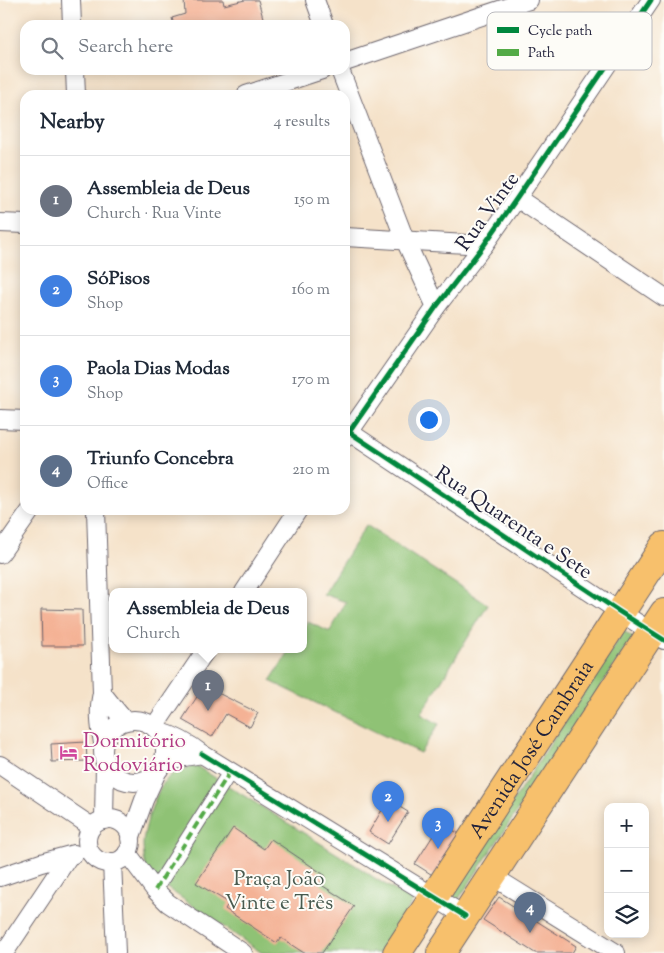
<!DOCTYPE html>
<meta charset="utf-8">
<style>
:root{--surface:#fff;--page:#f6f6f7;--text:#1f2937;--muted:#747a83;--line:#e0e1e3;--accent:#2563eb}
body{margin:0;font-family:"Sorts Mill Goudy",serif;background:var(--page);color:var(--text)}
.controls{position:absolute;right:15px;bottom:15px;display:grid;overflow:hidden;border-radius:10px;box-shadow:0 2px 12px #0003}
.controls button{width:45px;height:45px;display:grid;place-items:center;padding:0;border:0;border-bottom:1px solid var(--line);background:var(--surface);color:var(--text);font:25px sans-serif}
.you{position:absolute;left:428px;top:419px;width:18px;height:18px;margin:-12px;border:4px solid #fff;border-radius:50%;background:#1a73e8;box-shadow:0 0 0 8px #1a73e833}
.badge{display:grid;place-items:center;width:32px;height:32px;border-radius:50%;background:var(--accent);color:#fff;font-size:16px;font-weight:700}
.pin{position:absolute;translate:-50% -41px;filter:drop-shadow(0 1px 2px #0008)}
.pin::after{content:'';position:absolute;top:26px;width:18px;height:15px;background:inherit;clip-path:polygon(0 0,100% 0,50% 100%)}
.popup{position:absolute;left:109px;top:588px;width:198px;height:65px;box-sizing:border-box;display:grid;place-content:center;border-radius:10px;background:var(--surface);filter:drop-shadow(0 1px 4px #0005);font-size:16px;white-space:nowrap;color:var(--muted)}
.popup b{font-size:19px;color:var(--text)}
.popup::after{content:'';position:absolute;left:50%;top:100%;margin-left:-10px;border:10px solid transparent;border-top-color:var(--surface)}
.list{margin:0;padding:0;list-style:none}
h2{display:flex;justify-content:space-between;align-items:center;height:65px;margin:0;padding:0 20px;font-size:21px}
h2 small{font-size:16px;font-weight:400;color:var(--muted)}
.list li{display:grid;grid-template-columns:32px 1fr auto;gap:15px;align-items:center;box-sizing:border-box;height:90px;padding:0 20px;border-top:1px solid var(--line)}
.list b{display:block;font-size:19px;white-space:nowrap}
.list p{margin:0;font-size:16px;white-space:nowrap;color:var(--muted)}
.list em{font-size:16px;font-style:normal;color:var(--muted)}
.icon{flex:none;width:28px;height:28px;fill:none;stroke:currentColor;stroke-width:2;stroke-linecap:round;stroke-linejoin:round}
.map{position:relative;flex:none;width:664px;height:953px;overflow:hidden}
.search{position:absolute;background:var(--surface);box-shadow:0 2px 12px #0003;left:20px;top:20px;width:330px;height:55px;display:flex;align-items:center;gap:12px;box-sizing:border-box;padding:0 18px;border-radius:15px;color:var(--muted);font-size:19px}
.panel{position:absolute;background:var(--surface);box-shadow:0 2px 12px #0003;left:20px;top:90px;width:330px;height:425px;border-radius:15px}
.map>svg:first-child{display:block}
.green{fill:#8fc274;stroke:#587258}
.building{fill:#f4b295}
.lines{fill:none;stroke-linecap:round;stroke-linejoin:round}
.pedestrian-casing{stroke:#6c656d;stroke-width:16}
.minor-casing{stroke:#6c656d;stroke-width:20}
.primary-casing{stroke:#6c656d;stroke-width:30}
.pedestrian{stroke:#fff;stroke-width:14}
.minor{stroke:#fff;stroke-width:18}
.primary{stroke:#f7c06c;stroke-width:28}
.quiet{stroke:#53aa46;stroke-width:4;stroke-dasharray:8 4;stroke-linecap:butt}
.cycleway-casing{stroke:#fdfcf7;stroke-width:8}
.cycleway{stroke:#00873e;stroke-width:5}
.labels{text-anchor:middle;stroke-width:4;stroke-linejoin:round;paint-order:stroke}
.street-label{font-size:21px;fill:#22223b;stroke:#fdfcf7}
.hotel-label{font-size:21px;fill:#b23c85;stroke:#fdfcf7;text-anchor:start}
.park-label{font-size:21px;fill:#485a4f;stroke:#fdfcf7}
.key{fill:#fdfcf7;stroke:#bbbbbf;stroke-width:1}
.key-label{font-size:14px;fill:#22223b}
</style>
<div class="map">
<svg width="664" height="953" viewBox="0 0 664 953">
<rect width="100%" height="100%" fill="#fdfcf7"/>
<filter id="ink" filterUnits="userSpaceOnUse"><feTurbulence type="fractalNoise" baseFrequency=".02" numOctaves="2"/><feDisplacementMap in="SourceGraphic" scale="10" xChannelSelector="R" yChannelSelector="G"/><feConvolveMatrix kernelMatrix="1 2 1 2 8 2 1 2 1" color-interpolation-filters="sRGB"/></filter>
<filter id="wash" filterUnits="userSpaceOnUse"><feTurbulence type="fractalNoise" baseFrequency=".0096" numOctaves="4" result="noise"/><feDisplacementMap in="SourceGraphic" scale="20" xChannelSelector="R" yChannelSelector="G"/><feGaussianBlur stdDeviation="1.12" result="paint"/><feColorMatrix in="noise" values="0 0 0 0 0 0 0 0 0 0 0 0 0 0 0 0 0 1.4 0 .05"/><feComposite in="paint" operator="in"/></filter>
<g filter="url(#wash)">
<rect width="100%" height="100%" fill="#f5e2c9"/>
<g class="green">
<path d="M366,525L488,605L421,714L439,724L420,753L270,681L290,650H303V630L308,622L330,632L346,602L323,594Z"/>
<path d="M624,631L633,638L454,906L448,901Z"/>
<path d="M191,767H198L363,870L376,879L413,901L380,953H262L148,875C145,865 143,855 143,844C144,827 156,787 170,776C176,771 183,769 191,767Z"/>
</g>
<g id="blocks">
<g class="building">
<path d="M184,0H223L224,5L245,0H258L265,25H174L172,18L185,14Z"/>
<path d="M41,609L82,610L83,646H42Z"/>
<path d="M204,686L258,713L250,727L226,714L212,737L182,720Z"/>
<path d="M86,742L87,761L52,762L51,744Z"/>
<path d="M388,800L408,812L388,844L369,832Z"/>
<path d="M441,823L461,835L434,876L415,864Z"/>
<path d="M233,828L264,849L271,839L326,876L320,884L354,906L322,953H304L281,938L277,943L225,909L229,903L196,883Z"/>
<path d="M499,897L576,946L572,953H535L483,920Z"/>
</g>
</g>
</g>
<g filter="url(#ink)">
<use href="#blocks" fill-opacity="0" stroke="#6c656d" stroke-width="1"/>
<g class="lines">
<defs>
<path id="pedestrian" d="M155,890L230,772"/>
<g id="minor">
<path d="M71,0L72,25"/>
<path d="M315,0L324,25"/>
<path d="M345,62L529,0"/>
<path d="M75,70L76,95"/>
<path d="M340,70L405,240L436,307"/>
<path d="M246,95L322,70"/>
<path d="M517,198L664,297"/>
<path d="M0,223L25,224"/>
<path d="M345,237L484,245"/>
<path d="M0,419L25,420"/>
<path d="M345,432H349L620,612L664,640"/>
<path d="M345,438L436,307L484,245L517,198L651,0"/>
<path d="M96,510L102,693"/>
<path d="M0,554L31,510"/>
<path d="M244,592L298,510"/>
<circle cx="134" cy="751" r="31"/>
<path d="M154,727L206,650"/>
<path d="M158,731C175,736 188,743 202,754L184,757L163,764"/>
<path d="M103,743C100,725 98,711 102,693L114,708L125,721"/>
<path d="M202,754L465,916"/>
<path d="M0,765L92,827"/>
<circle cx="109" cy="841" r="22"/>
<path d="M104,820L105,764"/>
<path d="M130,839L144,800L157,772"/>
<path d="M127,853L155,890L168,903L243,953"/>
<path d="M112,862L116,953"/>
<path d="M492,876L616,953"/>
<path d="M0,877L41,863L74,854"/>
<path d="M4,953L69,856"/>
</g>
<g id="primary">
<path id="s1" d="M397,953L664,546"/>
<path d="M441,953L664,613"/>
</g>
</defs>
<use href="#pedestrian" class="pedestrian-casing"/>
<use href="#minor" class="minor-casing"/>
<use href="#primary" class="primary-casing"/>
<use href="#pedestrian" class="pedestrian"/>
<use href="#minor" class="minor"/>
<use href="#primary" class="primary"/>
<path class="quiet" d="M155,890L230,772"/>
<defs>
<g id="cycleway">
<path d="M345,432H349L620,612L664,640"/>
<path d="M345,438L436,307L484,245L517,198L651,0"/>
<path d="M202,754L465,916"/>
</g>
</defs>
<use href="#cycleway" class="cycleway-casing"/>
<use href="#cycleway" class="cycleway"/>
</g>
</g>
<defs>
<symbol id="hotel-bare" viewBox="-9 -9 18 18"><path d="M-6-4.5h1.5V1H6V5H4.5V3h-9V5H-6ZM-4 0a1.8 1.8 0 1 1 3.6 0ZM.5 0V-2.5h3Q6-2.5 6 0Z" fill="#d1479c" stroke="#fdfcf7" stroke-width="2.5" paint-order="stroke"/></symbol>
</defs>
<g fill-rule="evenodd">
<use href="#hotel-bare" x="56" y="740" width="25" height="25"/>
</g>
<g class="labels">
<g class="street-label">
<text transform="translate(487 211) rotate(-54)" y="7">Rua Vinte</text>
<text transform="translate(514 522) rotate(34)" y="7">Rua Quarenta e Sete</text>
<text dy="7" stroke="none"><textPath href="#s1" startOffset="244">Avenida José Cambraia</textPath></text>
</g>
<g class="hotel-label">
<text x="83" y="747">Dormitório<tspan x="83" dy="24">Rodoviário</tspan></text>
</g>
<g class="park-label">
<text x="279" y="885">Praça João<tspan x="279" dy="24">Vinte e Três</tspan></text>
</g>
</g>
<rect x="487" y="12" width="165" height="58" rx="8" class="key"/>
<rect x="497" y="27" width="22" height="6" fill="#00873e"/>
<rect x="497" y="49" width="22" height="7" fill="#53aa46"/>
<g class="key-label">
<text x="528" y="35">Cycle path</text>
<text x="528" y="57">Path</text>
</g>
</svg>
<div class="controls">
<button>+</button>
<button>−</button>
<button><svg class="icon" aria-label="layers" viewBox="0 0 24 24"><path d="M12 4l9 5-9 5-9-5zM3 14l9 5 9-5"/></svg></button>
</div>
<div class="you"></div>
<div class="pin badge" style="left:208px;top:711px;background:#6b7280">1</div>
<div class="popup"><b>Assembleia de Deus</b>Church</div>
<div class="pin badge" style="left:388px;top:822px;background:#3f7fe0">2</div>
<div class="pin badge" style="left:438px;top:849px;background:#3f7fe0">3</div>
<div class="pin badge" style="left:530px;top:933px;background:#5c6f8a">4</div>
<div class="search"><svg class="icon" aria-label="search" viewBox="0 0 24 24"><circle cx="10" cy="10" r="6"/><path d="M15 15l6 6"/></svg>Search here</div>
<section class="panel">
<h2>Nearby<small>4 results</small></h2>
<ul class="list">
<li><span class="badge" style="background:#6b7280">1</span><div><b>Assembleia de Deus</b><p>Church · Rua Vinte</p></div><em>150 m</em></li>
<li><span class="badge" style="background:#3f7fe0">2</span><div><b>SóPisos</b><p>Shop</p></div><em>160 m</em></li>
<li><span class="badge" style="background:#3f7fe0">3</span><div><b>Paola Dias Modas</b><p>Shop</p></div><em>170 m</em></li>
<li><span class="badge" style="background:#5c6f8a">4</span><div><b>Triunfo Concebra</b><p>Office</p></div><em>210 m</em></li>
</ul>
</section>
</div>
